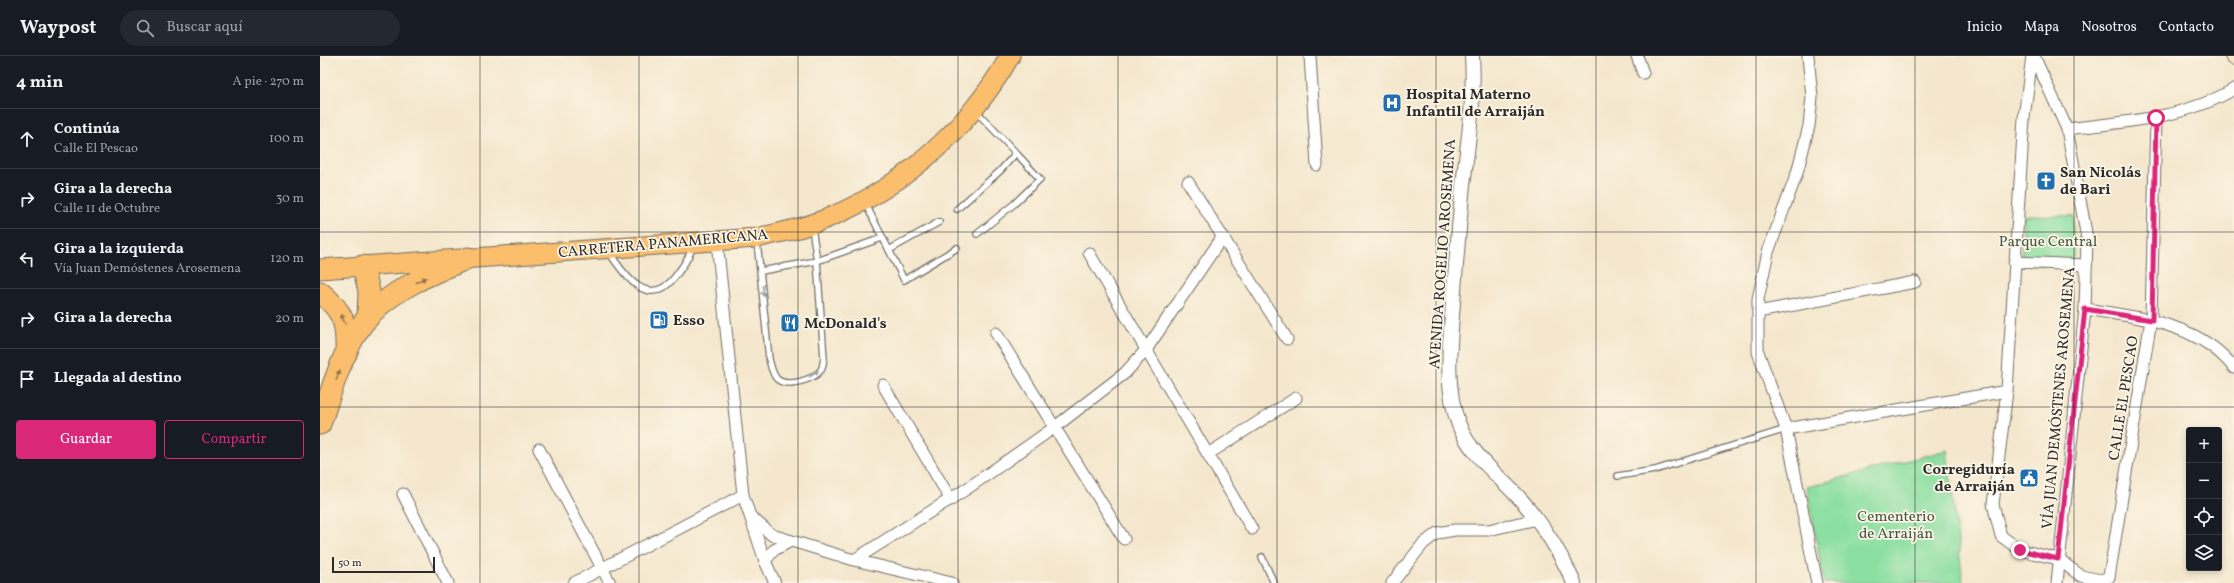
<!DOCTYPE html>
<html lang="es">
<meta charset="utf-8">
<style>
:root{--surface:#171b24;--page:#242831;--text:#f1f3f6;--muted:#9ea1a6;--line:#363941;--accent:#db2777}
body{margin:0;font-family:Vollkorn,serif;background:var(--page);color:var(--text)}
.controls{position:absolute;right:12px;bottom:12px;display:grid;overflow:hidden;border-radius:4px;box-shadow:0 2px 6px #0003}
.controls button{width:36px;height:36px;display:grid;place-items:center;padding:0;border:0;border-bottom:1px solid var(--line);background:var(--surface);color:var(--text);font:20px sans-serif}
.scale{position:absolute;left:12px;bottom:10px;width:103px;box-sizing:border-box;padding-left:4px;border:2px solid #2b2b2b;border-top:0;font-size:11px;line-height:14px;white-space:nowrap;color:#2b2b2b;-webkit-text-stroke:3px #fcf5e5;paint-order:stroke}
.stop{position:absolute;width:12px;height:12px;margin:-9px;border:3px solid #db2777;border-radius:50%;background:#fff}
.stop.end{background:#db2777;border-color:#fff;box-shadow:0 1px 4px #0008}
.list{margin:0;padding:0;list-style:none}
h2{display:flex;justify-content:space-between;align-items:center;height:52px;margin:0;padding:0 16px;font-size:17px}
h2 small{font-size:13px;font-weight:400;color:var(--muted)}
.list li{display:grid;grid-template-columns:26px 1fr auto;gap:12px;align-items:center;box-sizing:border-box;height:60px;padding:0 16px;border-top:1px solid var(--line)}
.list b{display:block;font-size:15px;white-space:nowrap}
.list p{margin:0;font-size:13px;white-space:nowrap;color:var(--muted)}
.list em{font-size:13px;font-style:normal;color:var(--muted)}
.actions{display:flex;gap:8px;padding:12px 16px}
.actions a{flex:1;padding:9px 0;border:1px solid var(--accent);border-radius:4px;text-align:center;font-size:14px;color:var(--accent)}
.actions .main{background:var(--accent);color:#fff}
.icon{flex:none;width:22px;height:22px;fill:none;stroke:currentColor;stroke-width:2;stroke-linecap:round;stroke-linejoin:round}
.map{position:relative;flex:none;width:1914px;height:527px;overflow:hidden}
header{display:flex;align-items:center;gap:24px;box-sizing:border-box;height:56px;padding:0 20px;background:var(--surface);border-bottom:1px solid var(--line)}
header strong{font-size:19px}
nav{display:flex;gap:22px;margin-inline-start:auto;font-size:14px}
.search{width:280px;height:36px;background:var(--page);display:flex;align-items:center;gap:10px;box-sizing:border-box;padding:0 14px;border-radius:22px;color:var(--muted);font-size:15px}
main{display:flex}
aside{flex:1;background:var(--surface)}
.map>svg:first-child{display:block}
.green{fill:#8adfa1;stroke:#5a8566}
.lines{fill:none;stroke-linecap:round;stroke-linejoin:round}
.service-casing{stroke:#716d64;stroke-width:8}
.minor-casing{stroke:#716d64;stroke-width:13}
.tertiary-casing{stroke:#716d64;stroke-width:16}
.secondary-casing{stroke:#716d64;stroke-width:18}
.trunk-casing{stroke:#716d64;stroke-width:21}
.motorway-casing{stroke:#716d64;stroke-width:23}
.service{stroke:#fff;stroke-width:5.5}
.minor{stroke:#fff;stroke-width:11}
.tertiary{stroke:#fff;stroke-width:14}
.secondary{stroke:#fde5c5;stroke-width:16}
.trunk{stroke:#fabe6d;stroke-width:19}
.motorway{stroke:#fabe6d;stroke-width:21}
.oneway{fill:#92744c}
.oneway2{fill:#a0a0a0}
.route{stroke:#db2777;stroke-width:5}
.grid{fill:none;stroke:#2b2b2b;stroke-width:1;stroke-opacity:0.55}
.labels{text-anchor:middle;stroke-width:3.5;stroke-linejoin:round;paint-order:stroke}
.poi-label{font-size:15px;font-weight:bold;fill:#2b2b2b;stroke:#fcf5e5;text-anchor:start}
.park-label{font-size:15px;fill:#435848;stroke:#fcf5e5}
.street-label{font-size:15px;fill:#2b2b2b;stroke:#fcf5e5}
</style>
<header>
<strong>Waypost</strong>
<div class="search"><svg class="icon" aria-label="search" viewBox="0 0 24 24"><circle cx="10" cy="10" r="6"/><path d="M15 15l6 6"/></svg>Buscar aquí</div>
<nav><a>Inicio</a><a>Mapa</a><a>Nosotros</a><a>Contacto</a></nav>
</header>
<main>
<aside>
<h2>4 min<small>A pie · 270 m</small></h2>
<ul class="list">
<li><svg class="icon" aria-label="ahead" viewBox="0 0 24 24"><path d="M12 20V5M6 11l6-6 6 6"/></svg><div><b>Continúa</b><p>Calle El Pescao</p></div><em>100 m</em></li>
<li><svg class="icon" aria-label="right" viewBox="0 0 24 24"><path d="M7 20v-9h11M14 6l5 5-5 5"/></svg><div><b>Gira a la derecha</b><p>Calle 11 de Octubre</p></div><em>30 m</em></li>
<li><svg class="icon" aria-label="left" viewBox="0 0 24 24"><path d="M17 20v-9H6M10 6l-5 5 5 5"/></svg><div><b>Gira a la izquierda</b><p>Vía Juan Demóstenes Arosemena</p></div><em>120 m</em></li>
<li><svg class="icon" aria-label="right" viewBox="0 0 24 24"><path d="M7 20v-9h11M14 6l5 5-5 5"/></svg><div><b>Gira a la derecha</b></div><em>20 m</em></li>
<li><svg class="icon" aria-label="arrive" viewBox="0 0 24 24"><path d="M6 21V4h12l-3 4 3 4H6"/></svg><div><b>Llegada al destino</b></div></li>
</ul>
<div class="actions"><a class="main">Guardar</a><a>Compartir</a></div>
</aside>
<div class="map">
<svg width="1914" height="527" viewBox="0 0 1914 527">
<rect width="100%" height="100%" fill="#fcf5e5"/>
<filter id="ink" filterUnits="userSpaceOnUse"><feTurbulence type="fractalNoise" baseFrequency=".025" numOctaves="2"/><feDisplacementMap in="SourceGraphic" scale="8" xChannelSelector="R" yChannelSelector="G"/><feConvolveMatrix kernelMatrix="1 2 1 2 8 2 1 2 1" color-interpolation-filters="sRGB"/></filter>
<filter id="wash" filterUnits="userSpaceOnUse"><feTurbulence type="fractalNoise" baseFrequency=".012" numOctaves="4" result="noise"/><feDisplacementMap in="SourceGraphic" scale="16" xChannelSelector="R" yChannelSelector="G"/><feGaussianBlur stdDeviation="0.9" result="paint"/><feColorMatrix in="noise" values="0 0 0 0 0 0 0 0 0 0 0 0 0 0 0 0 0 1.4 0 .05"/><feComposite in="paint" operator="in"/></filter>
<g filter="url(#wash)">
<rect width="100%" height="100%" fill="#f4e7cd"/>
<g class="green">
<path d="M1704,159L1753,160L1754,211L1701,208Z"/>
<path d="M1627,394L1643,527H1504L1487,431Z"/>
</g>
</g>
<g filter="url(#ink)">
<g class="lines">
<defs>
<g id="service">
<path d="M545,147L569,194L619,166"/>
<path d="M637,153L680,115L696,97L655,54"/>
<path d="M657,178L694,148L720,123L696,97"/>
<path d="M437,185L449,303C451,310 452,318 457,323C467,332 493,324 501,314C503,311 503,306 504,302L497,205L492,172"/>
<path d="M569,194L584,224L637,192"/>
<path d="M289,196C304,219 328,254 354,222C362,212 369,202 373,190"/>
<path d="M441,215L497,205L562,182"/>
<path d="M1298,420L1335,414L1466,373"/>
<path d="M942,501L954,527"/>
</g>
<g id="minor">
<path d="M990,0L997,109"/>
<path d="M1317,0L1323,17"/>
<path d="M1488,0L1492,41L1489,70L1477,117L1448,196L1438,243V296L1466,373L1497,527"/>
<path d="M1712,0L1704,62L1687,335L1673,448L1681,480L1700,494L1738,503L1761,520L1781,524L1789,521L1831,264L1836,62"/>
<path d="M1714,0L1747,73L1767,182L1765,253L1737,527"/>
<path d="M1747,73C1803,66 1864,63 1914,33"/>
<path d="M868,126L967,283"/>
<path d="M397,185L423,439L445,505L455,527"/>
<path d="M769,197L932,473"/>
<path d="M1694,206L1766,209"/>
<path d="M1765,253C1816,261 1880,267 1914,312"/>
<path d="M1438,256L1595,226"/>
<path d="M676,277L804,483"/>
<path d="M563,329L631,444"/>
<path d="M1466,373L1687,335"/>
<path d="M219,393L290,527"/>
<path d="M888,398L976,342"/>
<path d="M83,438L128,527"/>
<path d="M431,461L452,479L534,504L632,527"/>
<path d="M534,504L648,432L735,371L805,317L826,294L903,180"/>
<path d="M445,505L454,494L471,485"/>
<path d="M254,527L423,439"/>
<path d="M1072,527L1103,488L1117,477L1135,474H1168L1217,463"/>
</g>
<path id="tertiary" d="M1152,0C1155,43 1148,86 1143,129C1139,168 1136,208 1133,247C1130,287 1124,331 1139,369C1151,400 1182,422 1203,446C1224,470 1241,498 1254,527"/>
<path id="secondary" d="M1913,0L1914,1"/>
<path id="trunk" d="M0,213L436,182C455,178 474,174 492,168C575,139 647,76 690,0"/>
<g id="motorway">
<path d="M43,210L49,235L48,262"/>
<path d="M0,236C24,256 27,267 26,298"/>
<path d="M0,368C14,328 26,278 59,250C84,228 118,215 148,202"/>
</g>
</defs>
<use href="#service" class="service-casing"/>
<use href="#minor" class="minor-casing"/>
<use href="#tertiary" class="tertiary-casing"/>
<use href="#secondary" class="secondary-casing"/>
<use href="#trunk" class="trunk-casing"/>
<use href="#motorway" class="motorway-casing"/>
<use href="#service" class="service"/>
<use href="#minor" class="minor"/>
<use href="#tertiary" class="tertiary"/>
<use href="#secondary" class="secondary"/>
<use href="#trunk" class="trunk"/>
<use href="#motorway" class="motorway"/>
</g>
<defs><path id="oneway-solid" d="M-6-.8H1V-3.2L6.5 0L1 3.2V.8H-6Z"/></defs>
<g class="oneway">
<use href="#oneway-solid" transform="translate(101 224) rotate(-28)"/>
<use href="#oneway-solid" transform="translate(23 263) rotate(-114)"/>
<use href="#oneway-solid" transform="translate(18 319) rotate(-70)"/>
</g>
<g class="oneway2">
<use href="#oneway-solid" transform="translate(443 235) rotate(85)"/>
<use href="#oneway-solid" transform="translate(494 318) rotate(-35)"/>
</g>
</g>
<g class="lines" filter="url(#ink)">
<path class="route" d="M1700,494L1738,503L1765,253L1832,264L1836,62"/>
</g>
<path class="grid" d="M160,0V527M319,0V527M478,0V527M638,0V527M798,0V527M957,0V527M1116,0V527M1276,0V527M1436,0V527M1595,0V527M1754,0V527M0,176H1914M0,351H1914"/>
<defs>
<symbol id="hospital-square" viewBox="-11 -11 22 22"><rect x="-9" y="-9" width="18" height="18" rx="4" fill="#1f6fb2" stroke="#fcf5e5"/><path d="M-5-5h3v3.5h4V-5h3V5h-3V1.5h-4V5h-3Z" fill="#fff"/></symbol>
<symbol id="church-square" viewBox="-11 -11 22 22"><rect x="-9" y="-9" width="18" height="18" rx="4" fill="#1f6fb2" stroke="#fcf5e5"/><path d="M-1.2-6h2.4v3.5h3.3v2.4h-3.3V6h-2.4V-.1h-3.3v-2.4h3.3Z" fill="#fff"/></symbol>
<symbol id="fuel-square" viewBox="-11 -11 22 22"><rect x="-9" y="-9" width="18" height="18" rx="4" fill="#1f6fb2" stroke="#fcf5e5"/><path d="M-5.5-6h7V0h2V4h1.3V-2.5L3-4.5l.8-.8L6-3V5H2.5V1h-1V6h-7ZM-4.2-4.7v3.2H.2V-4.7Z" fill="#fff"/></symbol>
<symbol id="restaurant-square" viewBox="-11 -11 22 22"><rect x="-9" y="-9" width="18" height="18" rx="4" fill="#1f6fb2" stroke="#fcf5e5"/><path d="M-5-6h1v4h1v-4h1v4h1v-4h1v5L-1.5 .5V6h-2V.5L-5-1ZM5-6V6H3V1.5H1.5Q1.5-4 5-6Z" fill="#fff"/></symbol>
<symbol id="civic-square" viewBox="-11 -11 22 22"><rect x="-9" y="-9" width="18" height="18" rx="4" fill="#1f6fb2" stroke="#fcf5e5"/><path d="M-.6-6.5H3V-4.5H.6V-3L4-1V1h2V6H-6V1h2V-1L-.6-3ZM-1.2 2.5V6h2.4V2.5Z" fill="#fff"/></symbol>
</defs>
<g fill-rule="evenodd">
<use href="#hospital-square" x="1061" y="36" width="22" height="22"/>
<use href="#church-square" x="1715" y="114" width="22" height="22"/>
<use href="#fuel-square" x="328" y="253" width="22" height="22"/>
<use href="#restaurant-square" x="459" y="256" width="22" height="22"/>
<use href="#civic-square" x="1698" y="411" width="22" height="22"/>
</g>
<g class="labels">
<g class="poi-label">
<text x="1086" y="43">Hospital Materno<tspan x="1086" dy="17">Infantil de Arraiján</tspan></text>
<text x="1740" y="121">San Nicolás<tspan x="1740" dy="17">de Bari</tspan></text>
<text x="353" y="269">Esso</text>
<text x="484" y="272">McDonald's</text>
<text x="1695" y="418" text-anchor="end">Corregiduría<tspan x="1695" dy="17">de Arraiján</tspan></text>
</g>
<g class="park-label">
<text x="1728" y="190">Parque Central</text>
<text x="1576" y="465">Cementerio<tspan x="1576" dy="17">de Arraiján</tspan></text>
</g>
<g class="street-label">
<text transform="translate(343 187) rotate(-5)" y="5">CARRETERA PANAMERICANA</text>
<text transform="translate(1122 198) rotate(-86)" y="5">AVENIDA ROGELIO AROSEMENA</text>
<text transform="translate(1738 342) rotate(-85)" y="5">VÍA JUAN DEMÓSTENES AROSEMENA</text>
<text transform="translate(1803 342) rotate(-81)" y="5">CALLE EL PESCAO</text>
</g>
</g>
</svg>
<div class="controls">
<button>+</button>
<button>−</button>
<button><svg class="icon" aria-label="locate" viewBox="0 0 24 24"><circle cx="12" cy="12" r="6"/><path d="M12 2v4M12 18v4M2 12h4M18 12h4"/></svg></button>
<button><svg class="icon" aria-label="layers" viewBox="0 0 24 24"><path d="M12 4l9 5-9 5-9-5zM3 14l9 5 9-5"/></svg></button>
</div>
<div class="scale">50 m</div>
<div class="stop" style="left:1836px;top:62px"></div>
<div class="stop end" style="left:1700px;top:494px"></div>
</div>
</main>
